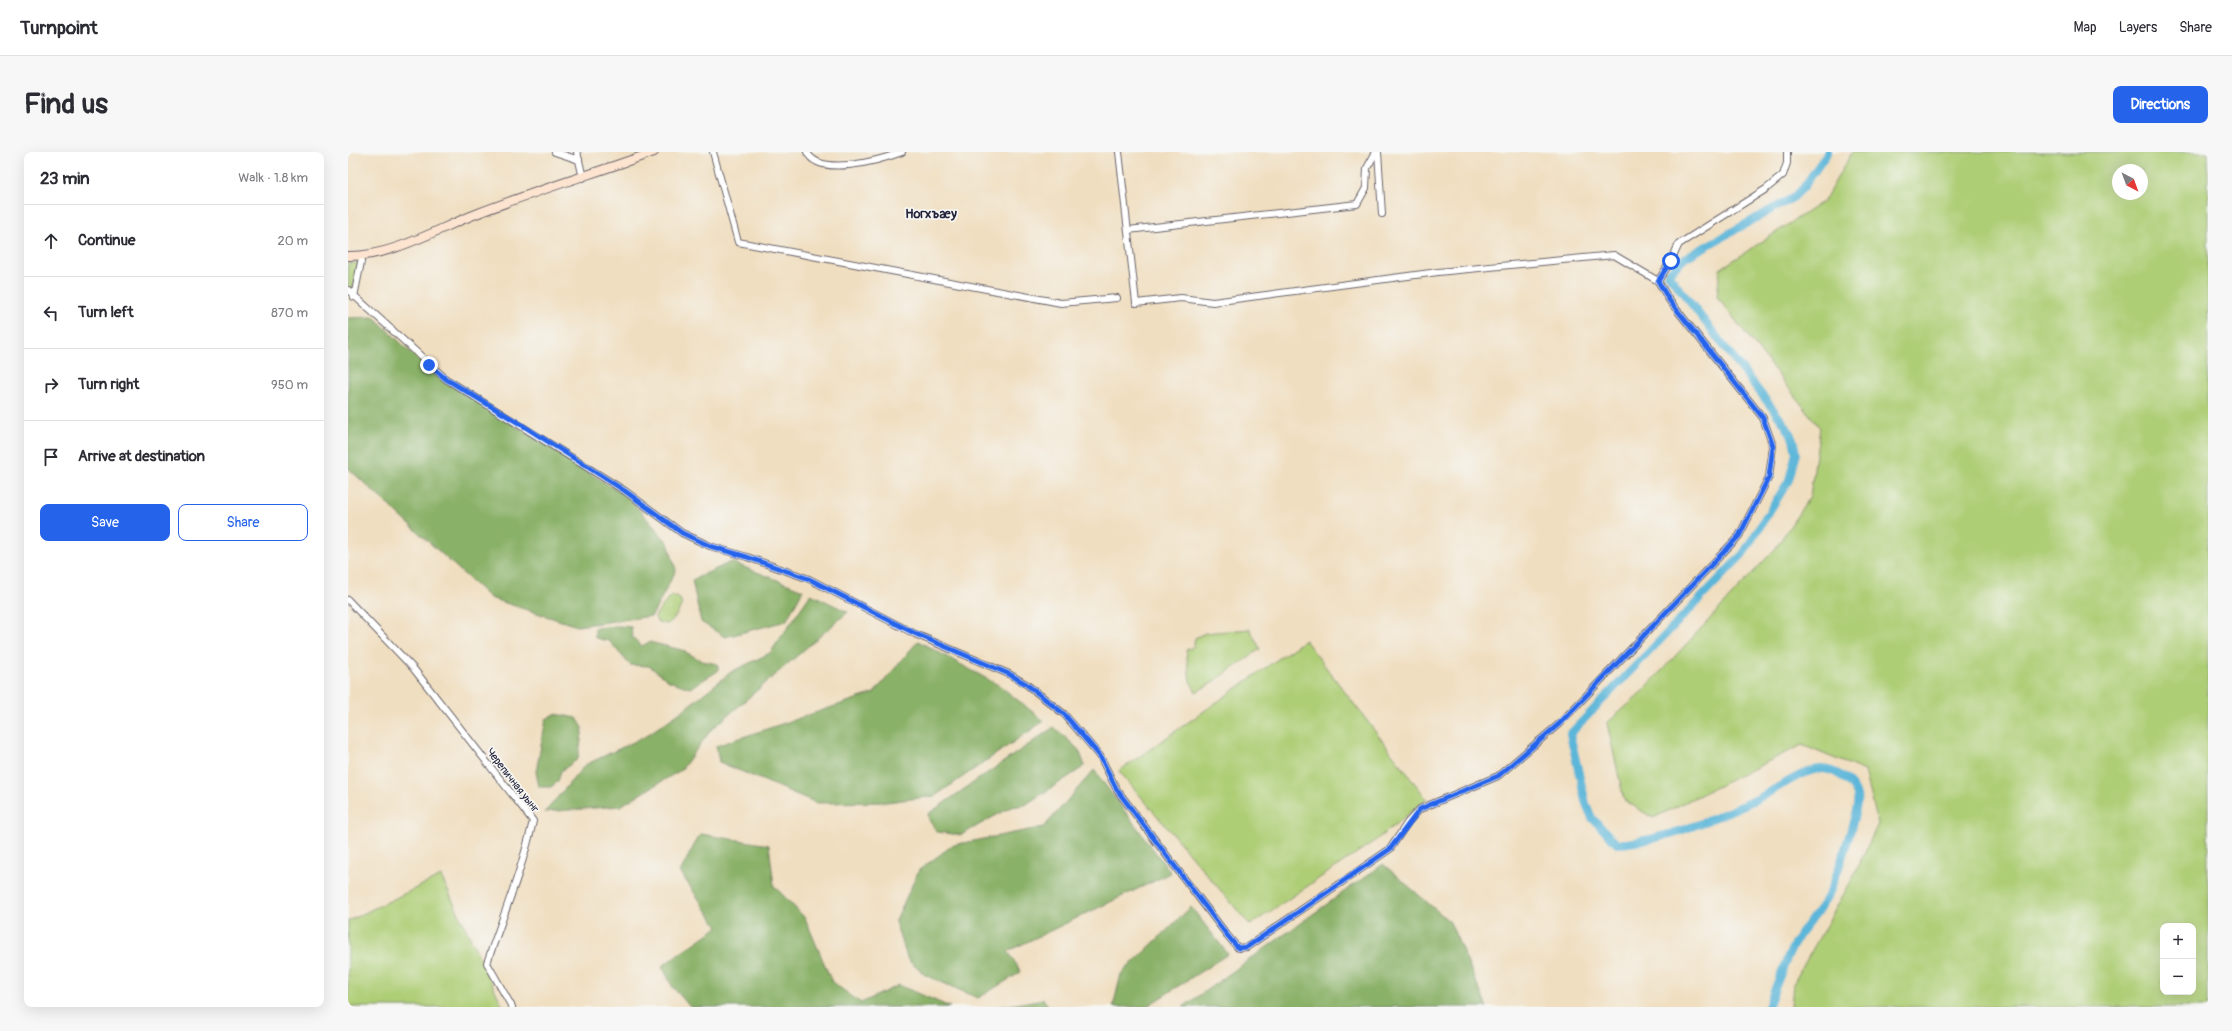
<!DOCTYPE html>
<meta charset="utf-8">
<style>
:root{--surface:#fff;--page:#f7f7f7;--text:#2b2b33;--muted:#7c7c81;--line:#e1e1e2;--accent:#2563eb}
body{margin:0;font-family:Pangolin,sans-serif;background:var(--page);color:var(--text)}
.controls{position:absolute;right:12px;bottom:12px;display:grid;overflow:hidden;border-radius:8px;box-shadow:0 4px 16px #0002}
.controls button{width:36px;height:36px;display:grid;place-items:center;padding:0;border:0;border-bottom:1px solid var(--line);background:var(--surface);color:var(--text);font:20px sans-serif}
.compass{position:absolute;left:1764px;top:12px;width:36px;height:36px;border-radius:50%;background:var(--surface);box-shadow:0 4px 16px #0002;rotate:139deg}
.stop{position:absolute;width:12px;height:12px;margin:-9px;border:3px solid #2563eb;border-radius:50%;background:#fff}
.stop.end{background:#2563eb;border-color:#fff;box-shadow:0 1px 4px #0008}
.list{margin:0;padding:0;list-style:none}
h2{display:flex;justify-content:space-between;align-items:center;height:52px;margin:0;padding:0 16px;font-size:17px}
h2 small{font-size:13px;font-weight:400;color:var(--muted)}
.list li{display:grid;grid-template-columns:26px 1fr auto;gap:12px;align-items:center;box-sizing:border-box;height:72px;padding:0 16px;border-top:1px solid var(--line)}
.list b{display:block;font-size:15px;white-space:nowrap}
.list em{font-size:13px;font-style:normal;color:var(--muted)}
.actions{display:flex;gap:8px;padding:12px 16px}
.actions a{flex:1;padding:9px 0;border:1px solid var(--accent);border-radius:8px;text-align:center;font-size:14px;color:var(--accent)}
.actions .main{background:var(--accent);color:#fff}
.icon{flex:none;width:22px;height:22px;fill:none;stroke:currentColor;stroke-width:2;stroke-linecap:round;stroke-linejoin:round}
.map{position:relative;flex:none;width:1860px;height:855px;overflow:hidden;border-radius:8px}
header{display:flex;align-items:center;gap:24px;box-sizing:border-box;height:56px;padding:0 20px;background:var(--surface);border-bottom:1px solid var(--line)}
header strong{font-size:19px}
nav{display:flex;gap:22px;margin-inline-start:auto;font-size:14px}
.intro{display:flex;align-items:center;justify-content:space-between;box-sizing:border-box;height:96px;padding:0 24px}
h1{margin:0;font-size:28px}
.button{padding:10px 18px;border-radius:8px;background:var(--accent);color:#fff;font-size:14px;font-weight:700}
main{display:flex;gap:24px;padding:0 24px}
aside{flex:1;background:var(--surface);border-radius:8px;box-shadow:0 4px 16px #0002}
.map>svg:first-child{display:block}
.green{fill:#aece76;stroke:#687858;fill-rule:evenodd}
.forest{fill:#8ab167;stroke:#566a51}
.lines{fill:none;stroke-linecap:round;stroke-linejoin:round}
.canal{stroke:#5bb6d9;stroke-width:8}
.street-casing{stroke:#6a646a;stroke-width:8}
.secondary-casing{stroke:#6a646a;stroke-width:10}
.street{stroke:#fff;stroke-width:6}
.secondary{stroke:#fde4d0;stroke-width:8}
.route{stroke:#2563eb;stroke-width:5}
.labels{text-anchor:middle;stroke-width:3.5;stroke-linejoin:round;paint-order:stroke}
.street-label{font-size:11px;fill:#22223b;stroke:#f6f6f2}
.quarter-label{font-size:13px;font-weight:bold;fill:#22223b;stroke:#f6f6f2}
</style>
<header>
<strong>Turnpoint</strong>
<nav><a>Map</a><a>Layers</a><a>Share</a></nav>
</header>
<div class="intro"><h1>Find us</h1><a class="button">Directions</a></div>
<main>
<aside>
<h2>23 min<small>Walk · 1.8 km</small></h2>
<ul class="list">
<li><svg class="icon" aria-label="ahead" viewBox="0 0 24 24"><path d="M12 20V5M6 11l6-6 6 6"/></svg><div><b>Continue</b></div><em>20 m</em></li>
<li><svg class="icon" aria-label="left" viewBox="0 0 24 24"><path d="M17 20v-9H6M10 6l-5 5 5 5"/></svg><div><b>Turn left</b></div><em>870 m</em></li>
<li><svg class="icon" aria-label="right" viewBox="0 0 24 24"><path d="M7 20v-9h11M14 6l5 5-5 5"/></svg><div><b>Turn right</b></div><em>950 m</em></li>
<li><svg class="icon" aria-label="arrive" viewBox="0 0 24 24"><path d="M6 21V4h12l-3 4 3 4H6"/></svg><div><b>Arrive at destination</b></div></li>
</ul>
<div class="actions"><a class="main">Save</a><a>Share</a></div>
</aside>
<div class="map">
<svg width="1860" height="855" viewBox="0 0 1860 855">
<rect width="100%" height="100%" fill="#f6f6f2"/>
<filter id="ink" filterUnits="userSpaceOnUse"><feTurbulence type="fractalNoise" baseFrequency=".025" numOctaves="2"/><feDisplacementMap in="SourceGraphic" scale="8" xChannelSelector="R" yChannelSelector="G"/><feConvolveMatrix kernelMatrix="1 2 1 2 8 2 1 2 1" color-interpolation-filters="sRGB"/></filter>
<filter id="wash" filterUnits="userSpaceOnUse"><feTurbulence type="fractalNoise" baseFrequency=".012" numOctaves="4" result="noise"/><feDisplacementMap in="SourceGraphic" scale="16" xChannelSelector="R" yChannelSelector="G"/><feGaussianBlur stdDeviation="0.9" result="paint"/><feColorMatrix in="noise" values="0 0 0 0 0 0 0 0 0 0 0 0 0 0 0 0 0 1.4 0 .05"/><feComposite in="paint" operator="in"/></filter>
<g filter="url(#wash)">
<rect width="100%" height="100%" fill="#f0dec0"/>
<g class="green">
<path d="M1504,0H1860V855H1443L1445,832L1502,731L1530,672L1517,619L1454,593L1305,666L1276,648L1259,571L1289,545L1427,397L1462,344L1472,276L1369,145L1372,117L1476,49ZM1770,18H1794V42H1770ZM1815,774H1845V840H1815Z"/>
<path d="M0,111H10L5,138L0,133Z"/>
<path d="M324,443L332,447L334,452C330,460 327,468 319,472L310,470L307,466L309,461Z"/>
<path d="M902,477L912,497L864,531L848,540L842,529L838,498L845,495L847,486L857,481Z"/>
<path d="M957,488L1079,647L1028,688L902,773L771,619Z"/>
<path d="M93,724L155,855H0V769Z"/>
</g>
<g class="forest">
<path d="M26,165L84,221L281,346L320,391L328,418L304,464L229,474L142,446L0,316V166Z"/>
<path d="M383,410L455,438L438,469L377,485L353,470L344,428Z"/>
<path d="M463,442L500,460L363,578L333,618L272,654L197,660L237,613L296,585L330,562L383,520L422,501Z"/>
<path d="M270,474L283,475L284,485L294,494L301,490L334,498L354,509L370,512V519L342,536L321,529L301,514L282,513L261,489L247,486V476Z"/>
<path d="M570,489L652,534L696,569L587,644L538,650L469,651L371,610L368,594L526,541Z"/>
<path d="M207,562L229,566L235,576L230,607L213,619L210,629L203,635H191L188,620L198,567Z"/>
<path d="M706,575L731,598L737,614L677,653L663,655L613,683L589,680L581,668L580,662Z"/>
<path d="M746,618L823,721L660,799L673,820L630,846L577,823L560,808L547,770L571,718L605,693L696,675Z"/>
<path d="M352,682L421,693L426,734L457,766L484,830L513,851L551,833L602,855H342L324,834L314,814L370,775L332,720Z"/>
<path d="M1035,712L1102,770L1139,855H835Z"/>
<path d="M843,755L880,802L798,855H765L773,822Z"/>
<path d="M695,847L701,855H651Z"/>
</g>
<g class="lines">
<path class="canal" d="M1420,855C1428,834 1435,814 1445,794C1454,776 1470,762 1480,744C1486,731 1513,654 1509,643C1504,630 1487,616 1472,617C1455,618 1425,639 1409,647C1365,667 1317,689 1269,692L1244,666L1238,652L1222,582L1395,402L1441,328L1448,301L1445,287L1438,274L1320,122L1337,106L1446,45L1455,36L1480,0"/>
</g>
</g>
<g filter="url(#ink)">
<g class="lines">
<defs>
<g id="street">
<path d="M207,0L231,8"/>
<path d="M229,0L235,26"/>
<path d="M365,0L390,90L713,151L769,146"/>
<path d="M459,0C471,26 533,8 554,0"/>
<path d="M771,0L788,151L833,146L865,150L1090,120L1266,103L1310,129"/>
<path d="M1030,0L1034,62"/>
<path d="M780,78L1009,52L1018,36L1019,16L1028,0"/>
<path d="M0,138L98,227L277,339L334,381L362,394L399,405L461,427L567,482L661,522L678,532L716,562L752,604L769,638L879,783L890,796L899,795L1042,697L1060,670L1072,657L1150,624L1211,572L1391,384L1421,325L1425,294L1415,266L1321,148L1310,129L1323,109L1331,92L1418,37L1435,23L1439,11V0"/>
<path d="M6,145L14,105"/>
<path d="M0,448L65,516L185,669C174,718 155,764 139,811L164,855"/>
</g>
<path id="secondary" d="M0,104C43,105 89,77 128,62C187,39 247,21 306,0"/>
</defs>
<use href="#street" class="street-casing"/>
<use href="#secondary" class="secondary-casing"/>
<use href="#street" class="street"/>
<use href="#secondary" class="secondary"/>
</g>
</g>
<g class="lines" filter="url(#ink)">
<path class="route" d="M81,213L98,227L174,273L277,339L334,381L362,394L399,405L461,427L568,482L661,522L678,532L716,562L752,604L769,638L879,783L890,796L899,795L1042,697L1072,657L1150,624L1211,572L1391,384L1421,325L1425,294L1415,266L1321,148L1310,129L1323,109"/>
</g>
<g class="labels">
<g class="street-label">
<text transform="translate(165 628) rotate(52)" y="4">Черепичная уынг</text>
</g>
<g class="quarter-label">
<text x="583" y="66">Ногхъæу</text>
</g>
</g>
</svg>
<div class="controls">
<button>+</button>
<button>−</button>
</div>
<svg class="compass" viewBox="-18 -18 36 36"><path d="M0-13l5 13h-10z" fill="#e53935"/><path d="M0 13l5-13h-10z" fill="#7c7c81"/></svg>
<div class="stop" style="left:1323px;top:109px"></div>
<div class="stop end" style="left:81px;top:213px"></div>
</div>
</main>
